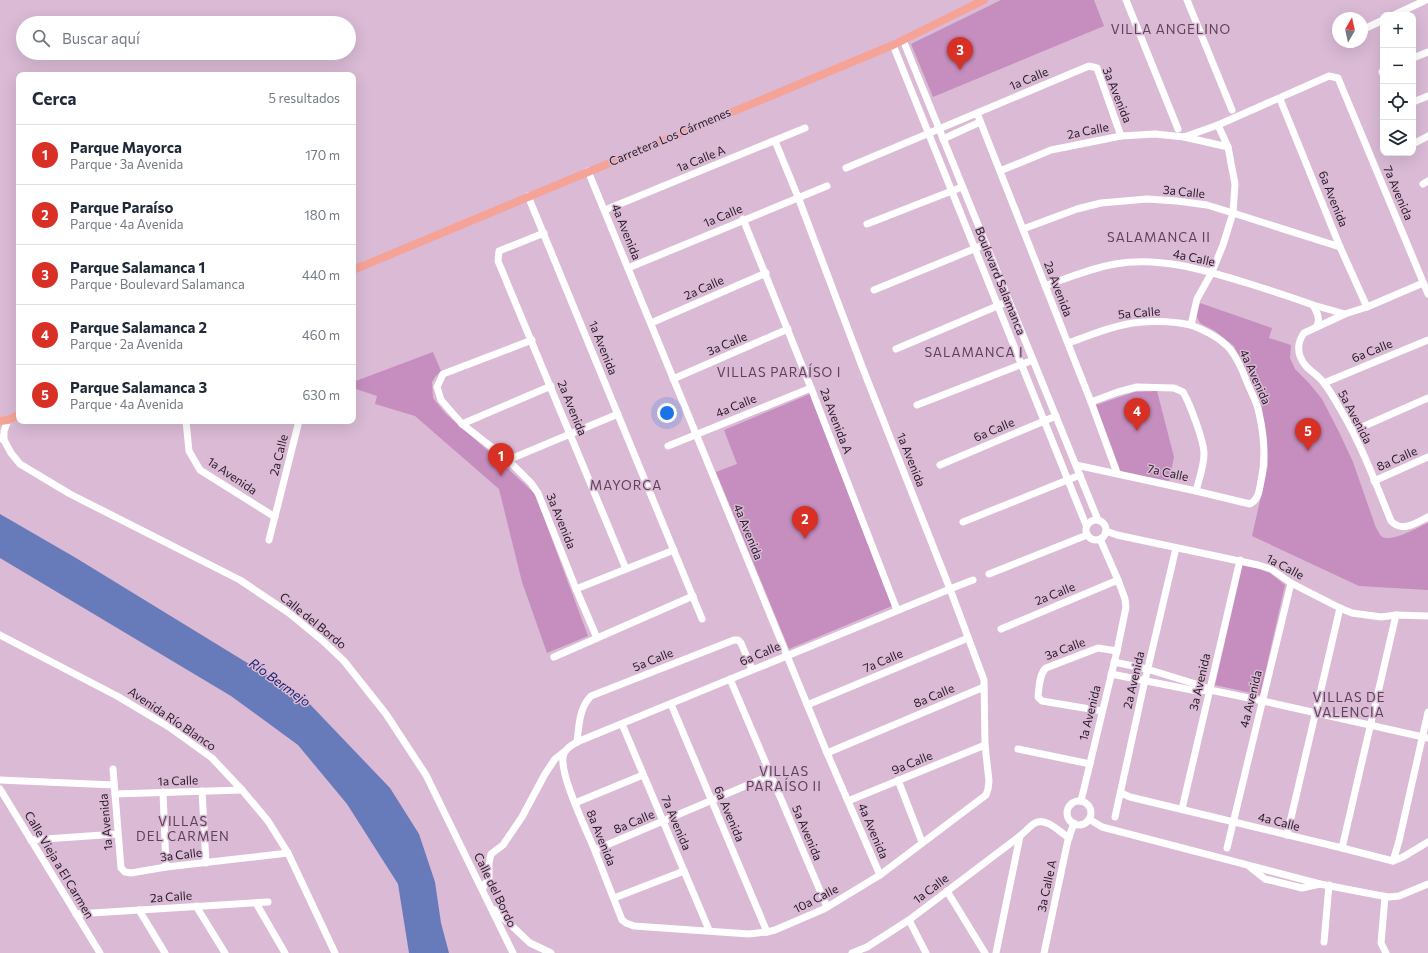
<!DOCTYPE html>
<html lang="es">
<meta charset="utf-8">
<style>
:root{--surface:#fff;--page:#f2f2f3;--text:#1f2937;--muted:#747a83;--line:#e0e1e3;--accent:#d93025}
body{margin:0;font-family:Commissioner,sans-serif;background:var(--page);color:var(--text)}
.controls{position:absolute;right:12px;top:12px;display:grid;overflow:hidden;border-radius:8px;box-shadow:0 4px 16px #0002}
.controls button{width:36px;height:36px;display:grid;place-items:center;padding:0;border:0;border-bottom:1px solid var(--line);background:var(--surface);color:var(--text);font:20px sans-serif}
.compass{position:absolute;left:1332px;top:12px;width:36px;height:36px;border-radius:50%;background:var(--surface);box-shadow:0 4px 16px #0002;rotate:9deg}
.you{position:absolute;left:667px;top:413px;width:14px;height:14px;margin:-10px;border:3px solid #fff;border-radius:50%;background:#1a73e8;box-shadow:0 0 0 6px #1a73e833}
.badge{display:grid;place-items:center;width:26px;height:26px;border-radius:50%;background:var(--accent);color:#fff;font-size:13px;font-weight:700}
.pin{position:absolute;translate:-50% -33px;filter:drop-shadow(0 1px 2px #0008)}
.pin::after{content:'';position:absolute;top:21px;width:14px;height:12px;background:inherit;clip-path:polygon(0 0,100% 0,50% 100%)}
.list{margin:0;padding:0;list-style:none}
h2{display:flex;justify-content:space-between;align-items:center;height:52px;margin:0;padding:0 16px;font-size:17px}
h2 small{font-size:13px;font-weight:400;color:var(--muted)}
.list li{display:grid;grid-template-columns:26px 1fr auto;gap:12px;align-items:center;box-sizing:border-box;height:60px;padding:0 16px;border-top:1px solid var(--line)}
.list b{display:block;font-size:15px;white-space:nowrap}
.list p{margin:0;font-size:13px;white-space:nowrap;color:var(--muted)}
.list em{font-size:13px;font-style:normal;color:var(--muted)}
.icon{flex:none;width:22px;height:22px;fill:none;stroke:currentColor;stroke-width:2;stroke-linecap:round;stroke-linejoin:round}
.map{position:relative;flex:none;width:1428px;height:953px;overflow:hidden}
.search{position:absolute;background:var(--surface);box-shadow:0 4px 16px #0002;left:16px;top:16px;width:340px;height:44px;display:flex;align-items:center;gap:10px;box-sizing:border-box;padding:0 14px;border-radius:22px;color:var(--muted);font-size:15px}
.panel{position:absolute;background:var(--surface);box-shadow:0 4px 16px #0002;left:16px;top:72px;width:340px;height:352px;border-radius:8px}
.map>svg:first-child{display:block}
.green{fill:#c58ebf}
.water{fill:#677ab9}
.lines{fill:none;stroke-linecap:round;stroke-linejoin:round}
.minor{stroke:#fff;stroke-width:7}
.major{stroke:#f6a397;stroke-width:8}
.labels{text-anchor:middle;stroke-width:3;stroke-linejoin:round;paint-order:stroke}
.street-label{font-size:12px;fill:#261a25;stroke:#dabad5}
.neighbourhood-label{font-size:13px;letter-spacing:1px;fill:#5d425a;stroke:#dabad5}
.water-label{font-size:13px;font-style:italic;fill:#19236e;stroke:#dabad5}
</style>
<div class="map">
<svg width="1428" height="953" viewBox="0 0 1428 953">
<rect width="100%" height="100%" fill="#dabad5"/>
<g class="green">
<path d="M1001,0H1094L1104,26L933,97L911,44Z"/>
<path d="M1200,303L1272,328L1269,338L1291,345L1290,358L1295,369L1309,383L1322,399L1339,432L1353,462L1376,528C1378,530 1379,534 1381,536C1390,544 1418,527 1428,523V590L1359,586L1252,536L1268,465L1267,440L1261,403L1234,346L1215,331L1200,323L1197,317V310Z"/>
<path d="M433,352L441,371L435,377L432,382L433,398L445,413L503,464L535,494L588,636L547,653L522,582L499,489L415,416L375,404L377,396L353,388V382Z"/>
<path d="M1157,391L1174,457L1169,481L1121,472L1096,405L1135,392Z"/>
<path d="M810,394L892,606L789,649L716,472L737,464L724,430Z"/>
<path d="M1243,563L1270,573L1285,585L1260,695L1215,685Z"/>
</g>
<path class="water" d="M0,514L76,558L303,697L390,788L419,834L435,882L441,923L449,953H409L398,884L347,804L298,745L231,696L0,558Z"/>
<g class="lines">
<g class="minor">
<path d="M1126,0L1178,129"/>
<path d="M1187,0L1232,110"/>
<path d="M1394,15L1426,0"/>
<path d="M1362,30L1383,20"/>
<path d="M903,40L1098,520"/>
<path d="M893,45L1086,525"/>
<path d="M1413,58L1428,52"/>
<path d="M1382,72H1383"/>
<path d="M1280,99L1340,247L1367,307"/>
<path d="M1413,102L1428,96"/>
<path d="M977,113L1091,402L1117,473"/>
<path d="M1184,137L1218,125L1329,76L1338,78L1428,294"/>
<path d="M943,139L980,122"/>
<path d="M775,141L798,197L863,369L950,589L984,680L985,745L989,781L988,789L986,795L880,875L824,909L775,930L767,932L749,934L634,926L626,923L622,920C613,897 604,874 595,851C587,831 560,776 563,757C564,749 571,746 577,742C701,691 825,639 950,589L973,580"/>
<path d="M1413,144L1428,136"/>
<path d="M846,168L1089,66L1097,68L1121,136"/>
<path d="M588,171L827,753L880,875"/>
<path d="M1000,171L1051,150L1121,136L1155,134L1184,137L1228,147"/>
<path d="M1423,184L1428,181"/>
<path d="M528,196L702,619"/>
<path d="M605,210L805,128"/>
<path d="M743,219L811,388L897,610"/>
<path d="M867,224L962,187"/>
<path d="M1023,229L1077,209L1101,203L1147,199L1177,201L1207,205L1233,213L1340,247"/>
<path d="M544,233L499,251L498,261L626,569"/>
<path d="M628,268L827,186"/>
<path d="M1045,286C1068,278 1091,268 1115,264C1160,256 1204,270 1247,283C1269,290 1291,297 1313,305C1317,312 1321,320 1316,327"/>
<path d="M874,290L986,244"/>
<path d="M1313,305L1345,314L1367,307L1423,283"/>
<path d="M1345,314L1304,333C1299,340 1297,347 1300,356C1305,370 1316,372 1324,383C1331,392 1336,402 1342,412C1362,446 1376,484 1391,521C1402,533 1416,523 1428,517"/>
<path d="M651,323L766,273"/>
<path d="M532,340L443,374L437,387L441,400L462,424L508,460L531,483L538,493L576,589L597,638"/>
<path d="M1068,343C1083,338 1099,331 1115,327C1138,320 1168,320 1191,325"/>
<path d="M896,349L1009,301"/>
<path d="M673,379L788,329"/>
<path d="M1324,383L1428,340"/>
<path d="M1091,402L1118,392L1137,387L1174,388L1183,392C1190,404 1204,441 1204,454C1204,466 1199,479 1196,491"/>
<path d="M917,405L1033,360"/>
<path d="M186,421L189,451L200,470L275,517"/>
<path d="M462,424L551,386"/>
<path d="M1353,431L1428,398"/>
<path d="M0,438L4,440L11,453L20,464L70,494L240,580L289,613L323,641L344,661L386,714L426,775L513,953"/>
<path d="M4,440V431L8,420"/>
<path d="M668,446L811,388"/>
<path d="M508,460L618,414"/>
<path d="M940,465L1056,416"/>
<path d="M1076,465L1196,491L1250,504C1259,499 1259,491 1261,481C1266,459 1264,435 1259,413C1257,402 1251,392 1247,382C1243,371 1238,359 1230,349C1219,337 1206,331 1191,325L1197,299L1212,272L1223,245L1233,213L1235,184L1231,163L1228,147L1218,125"/>
<path d="M1374,481L1428,457"/>
<circle cx="1096" cy="530" r="10"/>
<path d="M963,522L1080,475"/>
<path d="M1106,531L1117,535L1258,565L1271,569L1291,583L1340,608L1352,613L1381,617L1396,615L1428,616"/>
<path d="M269,540L299,421"/>
<path d="M989,574L1087,535"/>
<path d="M576,589L674,550"/>
<path d="M1001,629L1118,580"/>
<path d="M0,635L117,696L169,727L212,758L242,790L268,821L288,853L335,953"/>
<path d="M554,657L693,596"/>
<path d="M1114,662L1147,669L1199,685L1210,690L1263,701L1428,738"/>
<path d="M1111,674L1197,691L1209,690"/>
<path d="M730,679L827,907"/>
<path d="M671,704L767,932"/>
<path d="M807,705L968,638"/>
<path d="M1102,711L1042,701L1038,697C1039,688 1039,674 1046,668L1098,648L1117,651"/>
<path d="M622,724L709,930"/>
<path d="M577,742C579,726 579,708 591,696L734,640H738L741,643L752,669"/>
<path d="M1018,749L1090,764"/>
<path d="M827,753L984,687"/>
<path d="M113,769L121,868L125,872L131,873L166,867L288,853"/>
<path d="M0,780L114,785"/>
<path d="M898,780L922,842"/>
<path d="M0,789L100,953"/>
<path d="M202,791L206,863"/>
<path d="M163,792L166,867"/>
<path d="M1121,793L1130,797L1342,848L1393,861L1403,857L1428,842"/>
<path d="M115,794L242,790"/>
<path d="M848,801L985,745"/>
<path d="M1081,801L1117,651L1126,607L1125,599L1118,580L1100,539"/>
<circle cx="1079" cy="813" r="12"/>
<path d="M575,803L643,775"/>
<path d="M1182,809L1240,560"/>
<path d="M1115,817L1143,689L1176,548"/>
<path d="M1089,819L1102,827L1320,884L1377,895L1389,897L1399,896L1428,884"/>
<path d="M1287,835L1340,608"/>
<path d="M31,840L117,834"/>
<path d="M1227,848L1291,583"/>
<path d="M1342,848L1396,615"/>
<path d="M595,850L771,775"/>
<path d="M1393,861L1399,841L1428,712"/>
<path d="M1250,867L1265,879L1302,888L1320,884"/>
<path d="M482,889L489,878V863L491,854L503,845L522,817L545,774L555,759L564,752"/>
<path d="M947,891L985,953"/>
<path d="M1385,897L1381,943L1386,953"/>
<path d="M614,898L684,871"/>
<path d="M256,903L285,953"/>
<path d="M196,906L225,953"/>
<path d="M139,910L165,953"/>
<path d="M495,910L530,943L551,953"/>
<path d="M76,914L268,902"/>
<path d="M909,920L926,953"/>
<path d="M1324,942L1329,885"/>
<path d="M852,953L867,947L909,920L1020,836C1025,832 1030,826 1035,823C1046,817 1060,832 1069,838"/>
<path d="M996,953L1020,836"/>
<path d="M1044,953L1068,840L1074,823"/>
</g>
<g class="major">
<path d="M353,270L893,45L984,0"/>
<path d="M0,421L8,420L19,415"/>
</g>
</g>
<g class="labels">
<g class="street-label">
<text transform="translate(1029 79) rotate(-23)" y="4">1a Calle</text>
<text transform="translate(1117 95) rotate(68)" y="4">3a Avenida</text>
<text transform="translate(1088 131) rotate(-11)" y="4">2a Calle</text>
<text transform="translate(670 137) rotate(-23)" y="4">Carretera Los Cármenes</text>
<text transform="translate(701 159) rotate(-22)" y="4">1a Calle A</text>
<text transform="translate(1184 192) rotate(6)" y="4">3a Calle</text>
<text transform="translate(1398 193) rotate(67)" y="4">7a Avenida</text>
<text transform="translate(1333 199) rotate(68)" y="4">6a Avenida</text>
<text transform="translate(723 216) rotate(-23)" y="4">1a Calle</text>
<text transform="translate(626 232) rotate(68)" y="4">4a Avenida</text>
<text transform="translate(1194 258) rotate(12)" y="4">4a Calle</text>
<text transform="translate(1000 281) rotate(68)" y="4">Boulevard Salamanca</text>
<text transform="translate(704 288) rotate(-24)" y="4">2a Calle</text>
<text transform="translate(1058 289) rotate(69)" y="4">2a Avenida</text>
<text transform="translate(1139 313) rotate(-5)" y="4">5a Calle</text>
<text transform="translate(727 344) rotate(-23)" y="4">3a Calle</text>
<text transform="translate(603 348) rotate(68)" y="4">1a Avenida</text>
<text transform="translate(1372 351) rotate(-22)" y="4">6a Calle</text>
<text transform="translate(1255 377) rotate(66)" y="4">4a Avenida</text>
<text transform="translate(736 406) rotate(-22)" y="4">4a Calle</text>
<text transform="translate(572 408) rotate(68)" y="4">2a Avenida</text>
<text transform="translate(1355 417) rotate(62)" y="4">5a Avenida</text>
<text transform="translate(836 421) rotate(69)" y="4">2a Avenida A</text>
<text transform="translate(994 430) rotate(-23)" y="4">6a Calle</text>
<text transform="translate(279 455) rotate(-76)" y="4">2a Calle</text>
<text transform="translate(1397 459) rotate(-24)" y="4">8a Calle</text>
<text transform="translate(911 460) rotate(68)" y="4">1a Avenida</text>
<text transform="translate(1168 473) rotate(12)" y="4">7a Calle</text>
<text transform="translate(232 476) rotate(34)" y="4">1a Avenida</text>
<text transform="translate(561 521) rotate(68)" y="4">3a Avenida</text>
<text transform="translate(748 532) rotate(68)" y="4">4a Avenida</text>
<text transform="translate(1285 567) rotate(28)" y="4">1a Calle</text>
<text transform="translate(1055 594) rotate(-22)" y="4">2a Calle</text>
<text transform="translate(313 621) rotate(39)" y="4">Calle del Bordo</text>
<text transform="translate(1065 649) rotate(-21)" y="4">3a Calle</text>
<text transform="translate(760 654) rotate(-23)" y="4">6a Calle</text>
<text transform="translate(653 660) rotate(-22)" y="4">5a Calle</text>
<text transform="translate(883 661) rotate(-23)" y="4">7a Calle</text>
<text transform="translate(1134 680) rotate(-77)" y="4">2a Avenida</text>
<text transform="translate(1200 682) rotate(-77)" y="4">3a Avenida</text>
<text transform="translate(934 696) rotate(-23)" y="4">8a Calle</text>
<text transform="translate(1251 699) rotate(-76)" y="4">4a Avenida</text>
<text transform="translate(1090 713) rotate(-76)" y="4">1a Avenida</text>
<text transform="translate(172 719) rotate(34)" y="4">Avenida Río Blanco</text>
<text transform="translate(912 763) rotate(-22)" y="4">9a Calle</text>
<text transform="translate(178 781) rotate(-2)" y="4">1a Calle</text>
<text transform="translate(729 814) rotate(67)" y="4">6a Avenida</text>
<text transform="translate(106 822) rotate(-95)" y="4">1a Avenida</text>
<text transform="translate(634 822) rotate(-23)" y="4">8a Calle</text>
<text transform="translate(1279 822) rotate(14)" y="4">4a Calle</text>
<text transform="translate(676 823) rotate(67)" y="4">7a Avenida</text>
<text transform="translate(873 831) rotate(67)" y="4">4a Avenida</text>
<text transform="translate(807 833) rotate(67)" y="4">5a Avenida</text>
<text transform="translate(601 838) rotate(68)" y="4">8a Avenida</text>
<text transform="translate(181 855) rotate(-7)" y="4">3a Calle</text>
<text transform="translate(59 865) rotate(59)" y="4">Calle Vieja a El Carmen</text>
<text transform="translate(1047 886) rotate(-78)" y="4">3a Calle A</text>
<text transform="translate(931 889) rotate(-37)" y="4">1a Calle</text>
<text transform="translate(495 890) rotate(64)" y="4">Calle del Bordo</text>
<text transform="translate(171 897) rotate(-4)" y="4">2a Calle</text>
<text transform="translate(816 899) rotate(-27)" y="4">10a Calle</text>
</g>
<g class="neighbourhood-label">
<text x="1171" y="34">VILLA ANGELINO</text>
<text x="1159" y="242">SALAMANCA II</text>
<text x="974" y="357">SALAMANCA I</text>
<text x="779" y="377">VILLAS PARAÍSO I</text>
<text x="626" y="490">MAYORCA</text>
<text x="1349" y="702">VILLAS DE<tspan x="1349" dy="15">VALENCIA</tspan></text>
<text x="784" y="776">VILLAS<tspan x="784" dy="15">PARAÍSO II</tspan></text>
<text x="183" y="826">VILLAS<tspan x="183" dy="15">DEL CARMEN</tspan></text>
</g>
<g class="water-label">
<text transform="translate(280 682) rotate(36)" y="5">Río Bermejo</text>
</g>
</g>
</svg>
<div class="controls">
<button>+</button>
<button>−</button>
<button><svg class="icon" aria-label="locate" viewBox="0 0 24 24"><circle cx="12" cy="12" r="6"/><path d="M12 2v4M12 18v4M2 12h4M18 12h4"/></svg></button>
<button><svg class="icon" aria-label="layers" viewBox="0 0 24 24"><path d="M12 4l9 5-9 5-9-5zM3 14l9 5 9-5"/></svg></button>
</div>
<svg class="compass" viewBox="-18 -18 36 36"><path d="M0-13l5 13h-10z" fill="#e53935"/><path d="M0 13l5-13h-10z" fill="#747a83"/></svg>
<div class="you"></div>
<div class="pin badge" style="left:501px;top:476px">1</div>
<div class="pin badge" style="left:805px;top:539px">2</div>
<div class="pin badge" style="left:960px;top:70px">3</div>
<div class="pin badge" style="left:1137px;top:431px">4</div>
<div class="pin badge" style="left:1308px;top:451px">5</div>
<div class="search"><svg class="icon" aria-label="search" viewBox="0 0 24 24"><circle cx="10" cy="10" r="6"/><path d="M15 15l6 6"/></svg>Buscar aquí</div>
<section class="panel">
<h2>Cerca<small>5 resultados</small></h2>
<ul class="list">
<li><span class="badge">1</span><div><b>Parque Mayorca</b><p>Parque · 3a Avenida</p></div><em>170 m</em></li>
<li><span class="badge">2</span><div><b>Parque Paraíso</b><p>Parque · 4a Avenida</p></div><em>180 m</em></li>
<li><span class="badge">3</span><div><b>Parque Salamanca 1</b><p>Parque · Boulevard Salamanca</p></div><em>440 m</em></li>
<li><span class="badge">4</span><div><b>Parque Salamanca 2</b><p>Parque · 2a Avenida</p></div><em>460 m</em></li>
<li><span class="badge">5</span><div><b>Parque Salamanca 3</b><p>Parque · 4a Avenida</p></div><em>630 m</em></li>
</ul>
</section>
</div>
